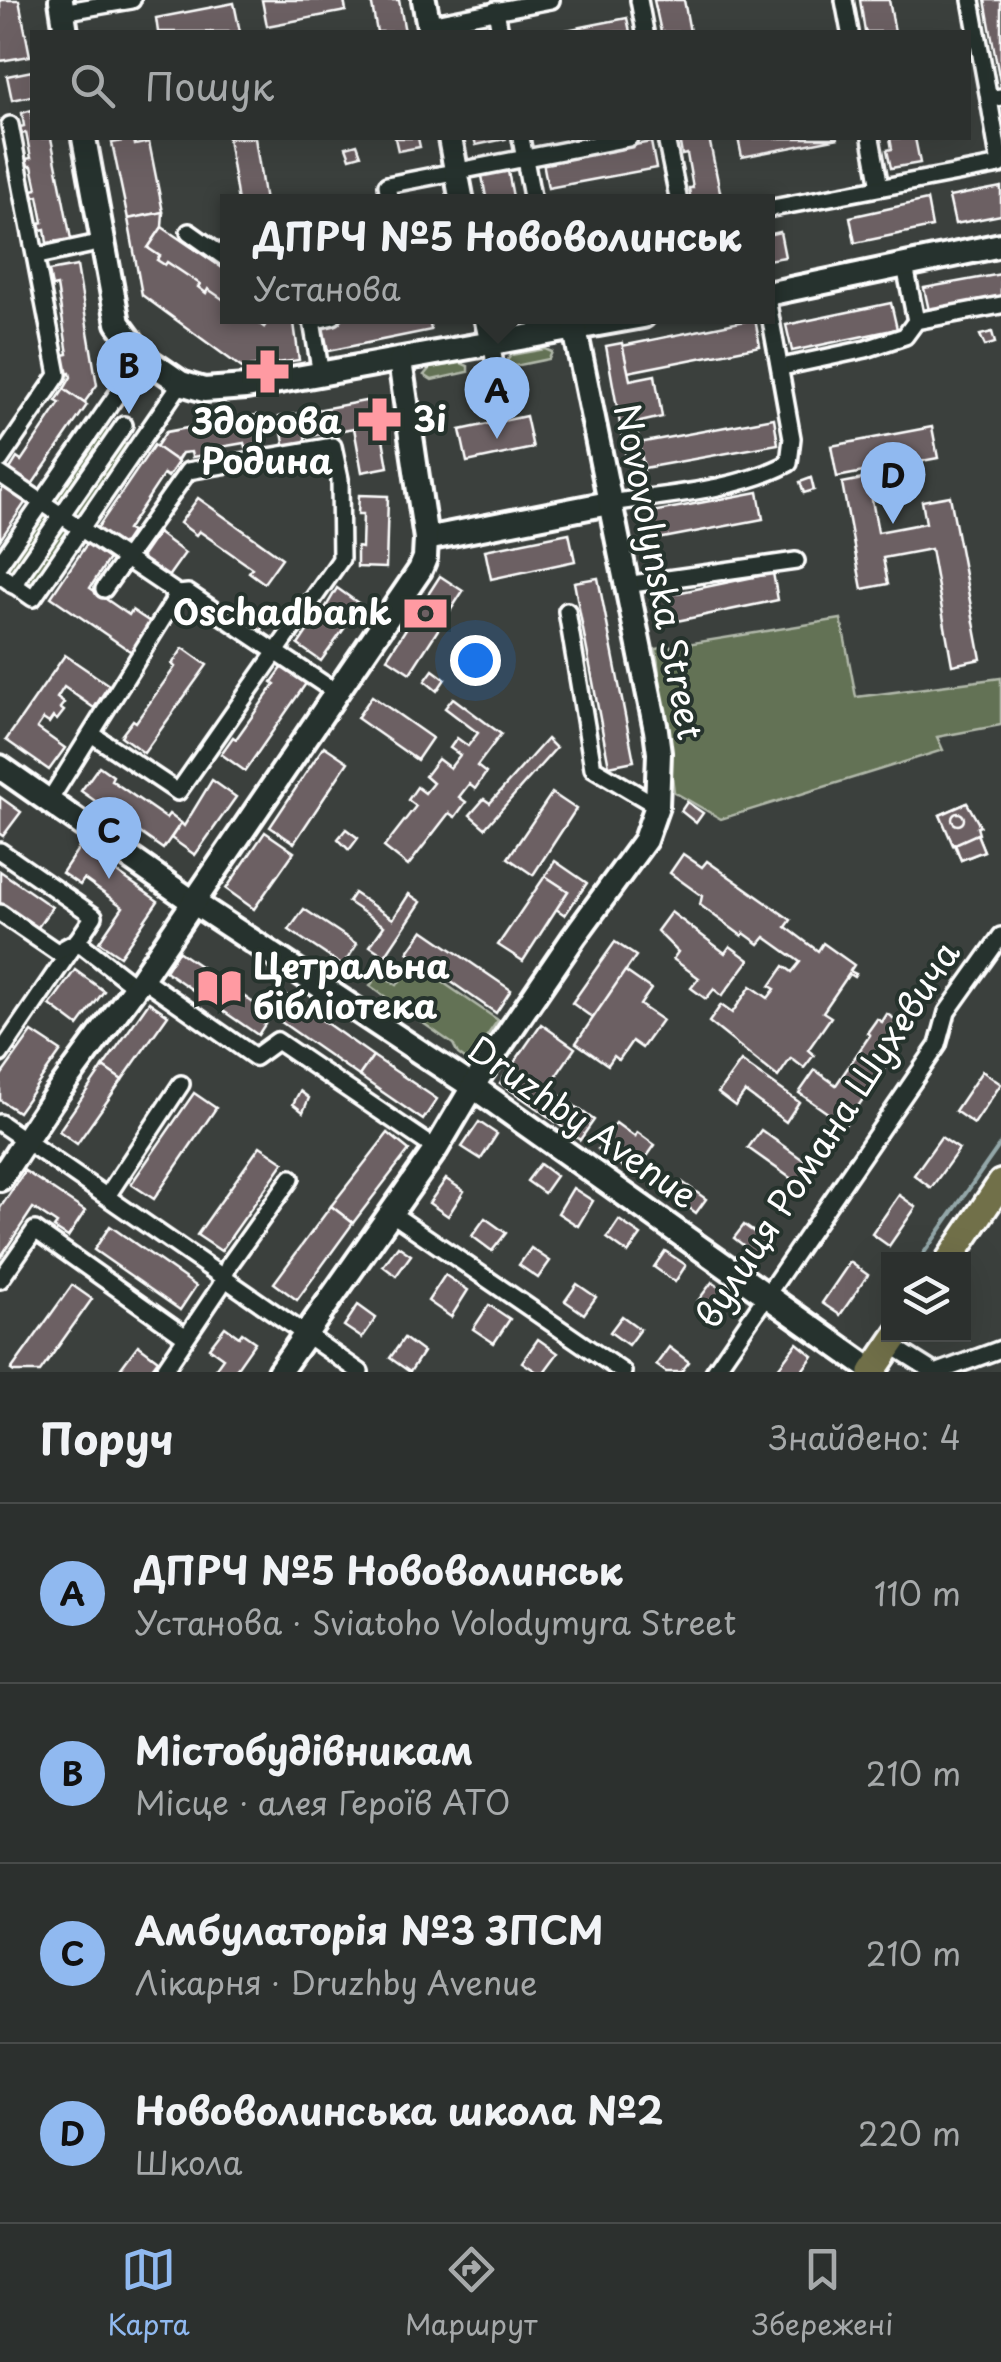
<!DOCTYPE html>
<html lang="uk">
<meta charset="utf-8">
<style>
:root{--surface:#2c302e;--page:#343836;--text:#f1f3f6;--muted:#a6a9aa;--line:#484b4a;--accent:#90b9f0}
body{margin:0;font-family:"Playpen Sans",sans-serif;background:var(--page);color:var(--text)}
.controls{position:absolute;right:30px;bottom:30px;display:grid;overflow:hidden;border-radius:0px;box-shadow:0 10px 40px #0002}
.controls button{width:90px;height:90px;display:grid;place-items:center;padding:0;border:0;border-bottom:2px solid var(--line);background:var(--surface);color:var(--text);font:50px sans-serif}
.you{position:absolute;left:475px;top:660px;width:35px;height:35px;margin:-25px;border:8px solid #fff;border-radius:50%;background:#1a73e8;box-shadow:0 0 0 15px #1a73e833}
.badge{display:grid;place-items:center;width:65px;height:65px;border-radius:50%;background:var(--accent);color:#111;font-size:32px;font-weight:700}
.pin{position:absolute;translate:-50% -82px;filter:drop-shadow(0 2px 5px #0008)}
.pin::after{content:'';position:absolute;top:52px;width:35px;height:30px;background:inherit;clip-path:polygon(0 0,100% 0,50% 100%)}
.popup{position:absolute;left:220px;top:194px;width:555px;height:130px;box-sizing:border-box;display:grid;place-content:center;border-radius:0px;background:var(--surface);filter:drop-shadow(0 2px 8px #0005);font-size:32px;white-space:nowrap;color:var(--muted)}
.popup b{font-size:38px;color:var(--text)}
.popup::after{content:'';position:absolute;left:50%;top:100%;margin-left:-20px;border:20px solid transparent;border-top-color:var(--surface)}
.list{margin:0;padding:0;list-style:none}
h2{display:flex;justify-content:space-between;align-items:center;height:130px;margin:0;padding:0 40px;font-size:42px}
h2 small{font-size:32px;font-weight:400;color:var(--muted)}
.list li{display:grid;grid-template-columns:65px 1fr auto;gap:30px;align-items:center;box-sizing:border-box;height:180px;padding:0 40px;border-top:2px solid var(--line)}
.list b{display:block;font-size:38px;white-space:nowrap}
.list p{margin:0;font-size:32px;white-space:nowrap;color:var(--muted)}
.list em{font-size:32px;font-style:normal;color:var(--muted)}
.icon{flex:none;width:55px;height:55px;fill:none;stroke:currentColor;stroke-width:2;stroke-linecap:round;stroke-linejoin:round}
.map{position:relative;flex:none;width:1001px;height:1372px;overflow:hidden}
.search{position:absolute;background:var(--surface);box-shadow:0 10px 40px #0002;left:30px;right:30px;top:30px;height:110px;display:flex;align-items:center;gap:25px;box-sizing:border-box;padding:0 35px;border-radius:0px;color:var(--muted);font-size:38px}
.sheet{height:850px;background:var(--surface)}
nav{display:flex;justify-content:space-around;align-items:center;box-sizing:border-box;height:140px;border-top:2px solid var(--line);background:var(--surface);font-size:28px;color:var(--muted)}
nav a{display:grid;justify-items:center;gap:5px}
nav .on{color:var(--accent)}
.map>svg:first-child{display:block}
.green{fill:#637254;stroke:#b1b8aa;stroke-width:2.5}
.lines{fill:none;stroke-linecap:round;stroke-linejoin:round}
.stream{stroke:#94a8aa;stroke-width:4}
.building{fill:#6c6063;stroke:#fff;stroke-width:2.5;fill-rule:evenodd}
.street-casing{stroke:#fff;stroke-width:22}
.secondary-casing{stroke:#fff;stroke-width:30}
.primary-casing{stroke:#fff;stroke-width:32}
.street{stroke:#26332d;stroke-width:15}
.secondary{stroke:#26332d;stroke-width:22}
.primary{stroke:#71704a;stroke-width:25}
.labels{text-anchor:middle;stroke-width:8;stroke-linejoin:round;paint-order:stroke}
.poi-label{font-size:35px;font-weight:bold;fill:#fff;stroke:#26332d;text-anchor:start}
.street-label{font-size:35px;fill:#fff;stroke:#26332d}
</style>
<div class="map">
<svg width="1001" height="1372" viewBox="0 0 1001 1372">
<rect width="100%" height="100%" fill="#3b403d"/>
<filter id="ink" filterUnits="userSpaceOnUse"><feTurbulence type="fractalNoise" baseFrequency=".01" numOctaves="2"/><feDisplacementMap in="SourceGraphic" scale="20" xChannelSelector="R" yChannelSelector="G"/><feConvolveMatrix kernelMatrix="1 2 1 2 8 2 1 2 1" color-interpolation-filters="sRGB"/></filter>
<g filter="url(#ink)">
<g class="green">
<path d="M545,349L552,352L549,359L515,366L507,361L511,355Z"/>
<path d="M461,363L468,366V372L432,380L424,375L430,368Z"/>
<path d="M100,426L109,432L59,505L50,499Z"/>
<path d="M119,440L128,446L78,520L69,513Z"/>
<path d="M44,509L54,516L11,578L1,571Z"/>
<path d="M63,522L73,529L29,591L30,570Z"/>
<path d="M841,619L856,697L1001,678V725L937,737L943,750L721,819L674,792L656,649Z"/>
<path d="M413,962L498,1020L469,1062L458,1054L453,1044L370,986L379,973L397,985Z"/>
</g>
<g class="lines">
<path class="stream" d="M919,1260L1001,1143"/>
</g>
<g class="building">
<path d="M0,0H19L30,56L0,61Z"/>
<path d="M262,0H344L346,11L267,26Z"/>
<path d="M371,0H399L405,32H377Z"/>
<path d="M654,0H684L690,32H661Z"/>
<path d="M860,0H889L895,32H865Z"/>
<path d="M985,0H1001V87Z"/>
<path d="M234,3L240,32H158L156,18Z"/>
<path d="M627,18L630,32H556Z"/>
<path d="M32,71V96L12,100L7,76Z"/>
<path d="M32,110V138H51L71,239L47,243L45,229L41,230L39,223L43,222L38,196L34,197L32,190L37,189L32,166H28L26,159L31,158L26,133L21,134L20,127L24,126L22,113Z"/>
<path d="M228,138H255L265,202H238Z"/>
<path d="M395,138H418L420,147L398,151Z"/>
<path d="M474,138H504L505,139L476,145Z"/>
<path d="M679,138H709L722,201L691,202L689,188H693L687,154L682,155Z"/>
<path d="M738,138H839L742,157Z"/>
<path d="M890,138H915L920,163L891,168L887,150L892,149Z"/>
<path d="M134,139L135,145L149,142L163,212L128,219L112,143Z"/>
<path d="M651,142L656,168L548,188L543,162Z"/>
<path d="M357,144L361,155L350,158L346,147Z"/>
<path d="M507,166L514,202H487L481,171Z"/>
<path d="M1001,187V215L955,224L949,197Z"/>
<path d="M927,200L932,227L855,243L850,217Z"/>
<path d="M163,212L162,227L148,248L227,301V316H249L264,327L271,317L294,323L299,360L242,368L142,295L128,219Z"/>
<path d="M162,227L227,271V302L208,289L206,293L198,287L200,284L167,262L165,265L157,260L160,256L148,248Z"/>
<path d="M780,232L785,257L767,260V235Z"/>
<path d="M77,266L97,385L84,403L64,389L71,377L70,373L66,374L63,355L68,354L57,286L52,287L49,271Z"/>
<path d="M1001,274V302L930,315L924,288Z"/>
<path d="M891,303L897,329L792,351L786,325Z"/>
<path d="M249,316H271L264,327Z"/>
<path d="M349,316H428L431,330L328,351L322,322Z"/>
<path d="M755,319L760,346L628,372L622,346Z"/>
<path d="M992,332L995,343L985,346L980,335Z"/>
<path d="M622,343L630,380L655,375L662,417L636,423L644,472L629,474L606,346Z"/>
<path d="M64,389L87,405L29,489L7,474L17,458L21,461L60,403L56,401Z"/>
<path d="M376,399L388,467L362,472L354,428L305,437L306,444L285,448L279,417Z"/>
<path d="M257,415L263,444L245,447L244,443L209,449L210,454L192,457L191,452L182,453L177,461L156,447L166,432Z"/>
<path d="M526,416L533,448L467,462L460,430Z"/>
<path d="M774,418L778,444L644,468L639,443Z"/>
<path d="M932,427L938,458L837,477L831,446Z"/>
<path d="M154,445L178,462L168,477L164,474L127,530L131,532L119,550L94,533Z"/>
<path d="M811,478L814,490L804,493L800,482Z"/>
<path d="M868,478L878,532L926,523L922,501L950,496L981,659L952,665L931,549L883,558L888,584L862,589L842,483Z"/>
<path d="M7,482L29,497L0,540V492Z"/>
<path d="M758,492L763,519L658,539L652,512Z"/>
<path d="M359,495L388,496L386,568L357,567V547L362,548L363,514H358Z"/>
<path d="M198,498L282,558L264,583L249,572L252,568L199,531L196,535L180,523Z"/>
<path d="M158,533L185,553L165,581L138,562Z"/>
<path d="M569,533L575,561L491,579L485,550Z"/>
<path d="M90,539L112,554L90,588L129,615L132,610L153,624L133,653L51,597Z"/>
<path d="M773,573L778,600L672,622L667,595Z"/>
<path d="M440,576L463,591L410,673L387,658Z"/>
<path d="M598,578L634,761L609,766L574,582Z"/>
<path d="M337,588L361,605L321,661L298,645L310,627L313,629Z"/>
<path d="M255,613L267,622L259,634L247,624Z"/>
<path d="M183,648L207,665L144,753L121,736L133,720L136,722L175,667L172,664Z"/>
<path d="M65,655L109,685L94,708L64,687L57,698L64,703L60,708L64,711L57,720L53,717L49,723L43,719L37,728L65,748L49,770L6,740Z"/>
<path d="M284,665L307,682L245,771L221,754L233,737L236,739L275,684L272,682Z"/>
<path d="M433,670L445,679L437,691L425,681Z"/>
<path d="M372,696L432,738L417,760L357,718Z"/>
<path d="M453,698L501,734L477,766L486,773L475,789L469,784L459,797L466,802L455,817L449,813L408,866L384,847L416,806L408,800L417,787L425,793L433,783L425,776L438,759L450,768L460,755L450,748L457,738L468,746L478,733L445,708Z"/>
<path d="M547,739L556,748L485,828L470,815L484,799L490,803Z"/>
<path d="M324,746L348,762L294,843L270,827Z"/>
<path d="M99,766L113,776L111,780L166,818L169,814L181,823L163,849L81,791Z"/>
<path d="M212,780L236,797L195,855L171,838L181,823L184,826Z"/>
<path d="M552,793L576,809L533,875L508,858Z"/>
<path d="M0,797L21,812L3,836L0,834Z"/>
<path d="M687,802L703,813L696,823L681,811Z"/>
<path d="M967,803L980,826L977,827V834L984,851L961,860L940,815ZM956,813L964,819L958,826L951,819Z"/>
<path d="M967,803L980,826L977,827L979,834L953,845L940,815Z"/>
<circle cx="958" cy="819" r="6"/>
<path d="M346,829L358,838L349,850L338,839Z"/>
<path d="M265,832L294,852L254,909L226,889Z"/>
<path d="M977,834L984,851L961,860L955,844Z"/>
<path d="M80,846L158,901L120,956L99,942L123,907L84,879L80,885L62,873Z"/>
<path d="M683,854L702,867L707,861L791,920L786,927L818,951L823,943L854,965L850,971L856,974L854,977L849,974L823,1012L831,1017L808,1050L814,1055L804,1068L791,1058L778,1077L709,1022L721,1005L732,1013L751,986L768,998L775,989L770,986L784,966L792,972L800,962L765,937L759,944L744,933L742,936L700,905L702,896L670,873Z"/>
<path d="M555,861L587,883L565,915L556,909L568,891L545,876Z"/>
<path d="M0,871L52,907L36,930L0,905Z"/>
<path d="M545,876L568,891L523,961L498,945Z"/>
<path d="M354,893L393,919L409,894L421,902L385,956L370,946L384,926L348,902Z"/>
<path d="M304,909L357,944L343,966L289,930Z"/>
<path d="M671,912L725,953L730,946L749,960L722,996L714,989L706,999L691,988L699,978L673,959L678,952L657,931Z"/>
<path d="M423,930L511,990L496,1013L408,952Z"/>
<path d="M615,942L636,956L593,1018L572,1003Z"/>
<path d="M178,951L271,1015L258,1035L165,971Z"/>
<path d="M75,970L104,991L78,1026L50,1005Z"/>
<path d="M625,971L651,989L640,1005L662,1020L642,1048L632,1041L619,1060L614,1056L608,1065L576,1043Z"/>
<path d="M285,994L373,1056L359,1076L271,1015Z"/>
<path d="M149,1002L168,1015L122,1080L103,1067Z"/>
<path d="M887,1014L911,1030L845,1125L799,1093L815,1070L836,1085L870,1035L867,1033L877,1019L882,1022Z"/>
<path d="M541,1024L575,1048L535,1107L500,1083Z"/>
<path d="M32,1032L61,1051L18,1112L0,1100V1077Z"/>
<path d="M373,1056L437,1099L423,1120L359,1076Z"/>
<path d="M741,1061L799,1102L786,1122L745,1092L735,1106L718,1093Z"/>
<path d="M103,1067L122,1080L77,1144L59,1131Z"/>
<path d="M982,1071L1001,1084L974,1124L955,1111Z"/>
<path d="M548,1087L594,1120L580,1140L535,1107Z"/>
<path d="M300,1091L309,1098L303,1112L293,1104Z"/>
<path d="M194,1093L216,1108L154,1199L131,1184Z"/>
<path d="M479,1122L497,1134L481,1159L462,1147Z"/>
<path d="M616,1123L635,1137L637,1132L655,1145L634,1175L598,1149Z"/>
<path d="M761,1130L816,1169L803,1187L748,1148Z"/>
<path d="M388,1133L409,1150L353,1223L331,1206Z"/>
<path d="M941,1137L959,1149L931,1188L914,1175Z"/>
<path d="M260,1146L284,1162L221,1251L197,1235Z"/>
<path d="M540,1164L556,1176L544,1193L527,1181Z"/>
<path d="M25,1171L85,1211L68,1237L54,1228L57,1224L33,1208L0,1258V1208Z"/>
<path d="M446,1179L464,1191L448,1216L429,1203Z"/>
<path d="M682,1182L706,1199L696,1213L672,1195Z"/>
<path d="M573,1188L593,1201L578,1226L558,1213Z"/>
<path d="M899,1195L916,1207L889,1246L872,1234Z"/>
<path d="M331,1206L353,1223L297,1300L274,1283Z"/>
<path d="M485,1218L506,1233L492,1251L472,1236Z"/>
<path d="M619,1220L641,1235L628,1253L607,1238Z"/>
<path d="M744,1225L768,1242L757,1256L734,1238Z"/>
<path d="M110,1226L196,1286L180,1310L94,1250Z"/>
<path d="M398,1246L411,1255L396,1276L383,1266Z"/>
<path d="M531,1248L550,1261L538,1278L519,1265Z"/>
<path d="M665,1251L686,1265L675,1282L654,1267Z"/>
<path d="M850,1262L868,1275L840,1315L822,1303Z"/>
<path d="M445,1275L468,1290L451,1317L428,1301Z"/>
<path d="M712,1282L732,1296L717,1316L697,1302Z"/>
<path d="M577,1284L596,1297L584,1314L565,1301Z"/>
<path d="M72,1285L92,1299L40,1372H14L11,1370Z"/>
<path d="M358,1305L376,1318L362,1338L344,1326Z"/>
<path d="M489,1305L510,1319L494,1343L473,1329Z"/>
<path d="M622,1316L640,1329L628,1345L610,1332Z"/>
<path d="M225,1327L239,1337L242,1333L255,1342L236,1369L241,1372H213L223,1358L209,1348Z"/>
<path d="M404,1338L423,1352L410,1372L390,1358Z"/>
<path d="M538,1339L558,1353L544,1372H537L522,1362Z"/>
<path d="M797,1343L813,1356L801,1372H775Z"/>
<path d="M138,1345L158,1360L149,1372H118Z"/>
<path d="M669,1347L689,1362L681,1372H666L656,1365Z"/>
</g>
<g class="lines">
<defs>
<g id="street">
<path d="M639,0L645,32"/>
<path d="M844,0L850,32"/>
<path d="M971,0L989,99"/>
<path d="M496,10L500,32"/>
<path d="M62,12L132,0"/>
<path d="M429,24L551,0"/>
<path d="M521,138L533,202"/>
<path d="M666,138L679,202"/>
<path d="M871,138L880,187"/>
<path d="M390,202L387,185L629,138"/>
<path d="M767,209L1000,165L989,99L1001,97"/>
<path d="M189,232L227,259"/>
<path d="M38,256L103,242"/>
<path d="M905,266L916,321"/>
<path d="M306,316L312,321L321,375"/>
<path d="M312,321L333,316"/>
<path d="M492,345L496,373"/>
<path d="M782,367L866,349L905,336L916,321L1001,305"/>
<path d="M0,460L58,375L10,125"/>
<path d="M0,474L178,594"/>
<path d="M609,503C664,495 740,490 789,463L792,438L767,298"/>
<path d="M0,563L143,357"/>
<path d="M0,575L33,598L181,383"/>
<path d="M13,585L124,425"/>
<path d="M625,585L796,561"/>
<path d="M567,611L593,768L657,806"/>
<path d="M93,735L178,792L341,559L340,479L333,446L188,471L104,589"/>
<path d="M49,801L178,594L188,593L337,693"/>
<path d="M0,851L94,916L0,1054"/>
<path d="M0,913L57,952L77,941L136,987"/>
<path d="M142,978L255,1057L277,1041L436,1149"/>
<path d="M0,1123L360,1372"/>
<path d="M107,1196L181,1084"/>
<path d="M391,1213L623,1372"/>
<path d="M0,1280L35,1230L186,1337"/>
<path d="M891,1345L934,1372"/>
<path d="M163,1372L220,1287L229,1265L291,1178"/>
<path d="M714,1372L938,1045L947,1012L1001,936"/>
<path d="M938,1372L1001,1349"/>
</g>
<g id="secondary">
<path d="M61,0L66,32"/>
<path d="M424,0L430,32"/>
<path d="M84,138L118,323L143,357L181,383L204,390L246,387L643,316"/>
<path d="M450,138L462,202"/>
<path d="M767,294L1001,245"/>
<path d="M486,316L492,345"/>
<path d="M426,539L609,503"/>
<path d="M0,767L193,902L482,1093L873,1371"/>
<path d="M0,1179L52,1100L142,978L420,570L425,558L426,539L400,361"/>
<path d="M279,1372L436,1149L480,1075L574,937L645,840L657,806L659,753L656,730L575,329"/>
</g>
<g id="primary">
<path d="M949,1260L1001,1183"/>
<path d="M872,1372L898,1334"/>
</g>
</defs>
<use href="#street" class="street-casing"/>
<use href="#secondary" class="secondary-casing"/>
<use href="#primary" class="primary-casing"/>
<use href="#street" class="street"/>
<use href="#secondary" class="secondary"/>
<use href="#primary" class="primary"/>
</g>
</g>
<defs>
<symbol id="pharmacy-bare" viewBox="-9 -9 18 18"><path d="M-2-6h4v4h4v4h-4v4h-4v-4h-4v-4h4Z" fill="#ff9aa2" stroke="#26332d" stroke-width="2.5" paint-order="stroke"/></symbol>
<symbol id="bank-bare" viewBox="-9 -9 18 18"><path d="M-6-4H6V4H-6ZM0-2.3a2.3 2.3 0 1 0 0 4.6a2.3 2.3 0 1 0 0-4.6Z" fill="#ff9aa2" stroke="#26332d" stroke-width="2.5" paint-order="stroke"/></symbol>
<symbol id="library-bare" viewBox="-9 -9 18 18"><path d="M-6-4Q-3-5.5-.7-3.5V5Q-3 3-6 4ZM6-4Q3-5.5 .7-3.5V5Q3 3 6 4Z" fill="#ff9aa2" stroke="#26332d" stroke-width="2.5" paint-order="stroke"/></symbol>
</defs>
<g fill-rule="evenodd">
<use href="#pharmacy-bare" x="236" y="340" width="63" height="63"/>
<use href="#pharmacy-bare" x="348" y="388" width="63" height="63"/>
<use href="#bank-bare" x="394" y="582" width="63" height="63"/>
<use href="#library-bare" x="188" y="956" width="63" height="63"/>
</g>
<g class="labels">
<g class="poi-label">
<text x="413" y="432">3i</text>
<text x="267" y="434" text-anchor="middle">Здорова<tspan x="267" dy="40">Родина</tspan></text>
<text x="392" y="625" text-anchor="end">Oschadbank</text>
<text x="253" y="979">Цетральна<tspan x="253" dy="40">бібліотека</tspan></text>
</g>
<g class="street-label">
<text transform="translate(658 572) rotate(79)" y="12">Novovolynska Street</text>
<text transform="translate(582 1123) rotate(35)" y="12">Druzhby Avenue</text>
<text transform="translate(828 1135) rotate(-57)" y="12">вулиця Романа Шухевича</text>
</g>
</g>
</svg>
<div class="controls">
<button><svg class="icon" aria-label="layers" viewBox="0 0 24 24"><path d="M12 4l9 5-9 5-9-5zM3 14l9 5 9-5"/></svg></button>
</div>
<div class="you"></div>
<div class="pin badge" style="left:497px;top:439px">A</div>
<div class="popup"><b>ДПРЧ №5 Нововолинськ</b>Установа</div>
<div class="pin badge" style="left:129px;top:414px">B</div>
<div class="pin badge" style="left:109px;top:879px">C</div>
<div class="pin badge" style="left:893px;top:524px">D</div>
<div class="search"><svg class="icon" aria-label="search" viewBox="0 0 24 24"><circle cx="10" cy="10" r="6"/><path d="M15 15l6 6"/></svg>Пошук</div>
</div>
<section class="sheet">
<h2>Поруч<small>Знайдено: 4</small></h2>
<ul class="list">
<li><span class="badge">A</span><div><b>ДПРЧ №5 Нововолинськ</b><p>Установа · Sviatoho Volodymyra Street</p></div><em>110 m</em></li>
<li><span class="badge">B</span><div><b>Містобудівникам</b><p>Місце · алея Героїв АТО</p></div><em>210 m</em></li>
<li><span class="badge">C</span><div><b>Амбулаторія №3 ЗПСМ</b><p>Лікарня · Druzhby Avenue</p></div><em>210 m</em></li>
<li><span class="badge">D</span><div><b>Нововолинська школа №2</b><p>Школа</p></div><em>220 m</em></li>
</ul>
</section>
<nav>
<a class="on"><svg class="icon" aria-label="map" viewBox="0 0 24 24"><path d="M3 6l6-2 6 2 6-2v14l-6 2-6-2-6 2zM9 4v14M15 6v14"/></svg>Карта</a>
<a><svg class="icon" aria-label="directions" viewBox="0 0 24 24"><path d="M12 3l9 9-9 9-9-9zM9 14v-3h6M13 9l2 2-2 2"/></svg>Маршрут</a>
<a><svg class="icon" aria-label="saved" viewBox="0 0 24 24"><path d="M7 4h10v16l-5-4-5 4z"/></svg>Збережені</a>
</nav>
